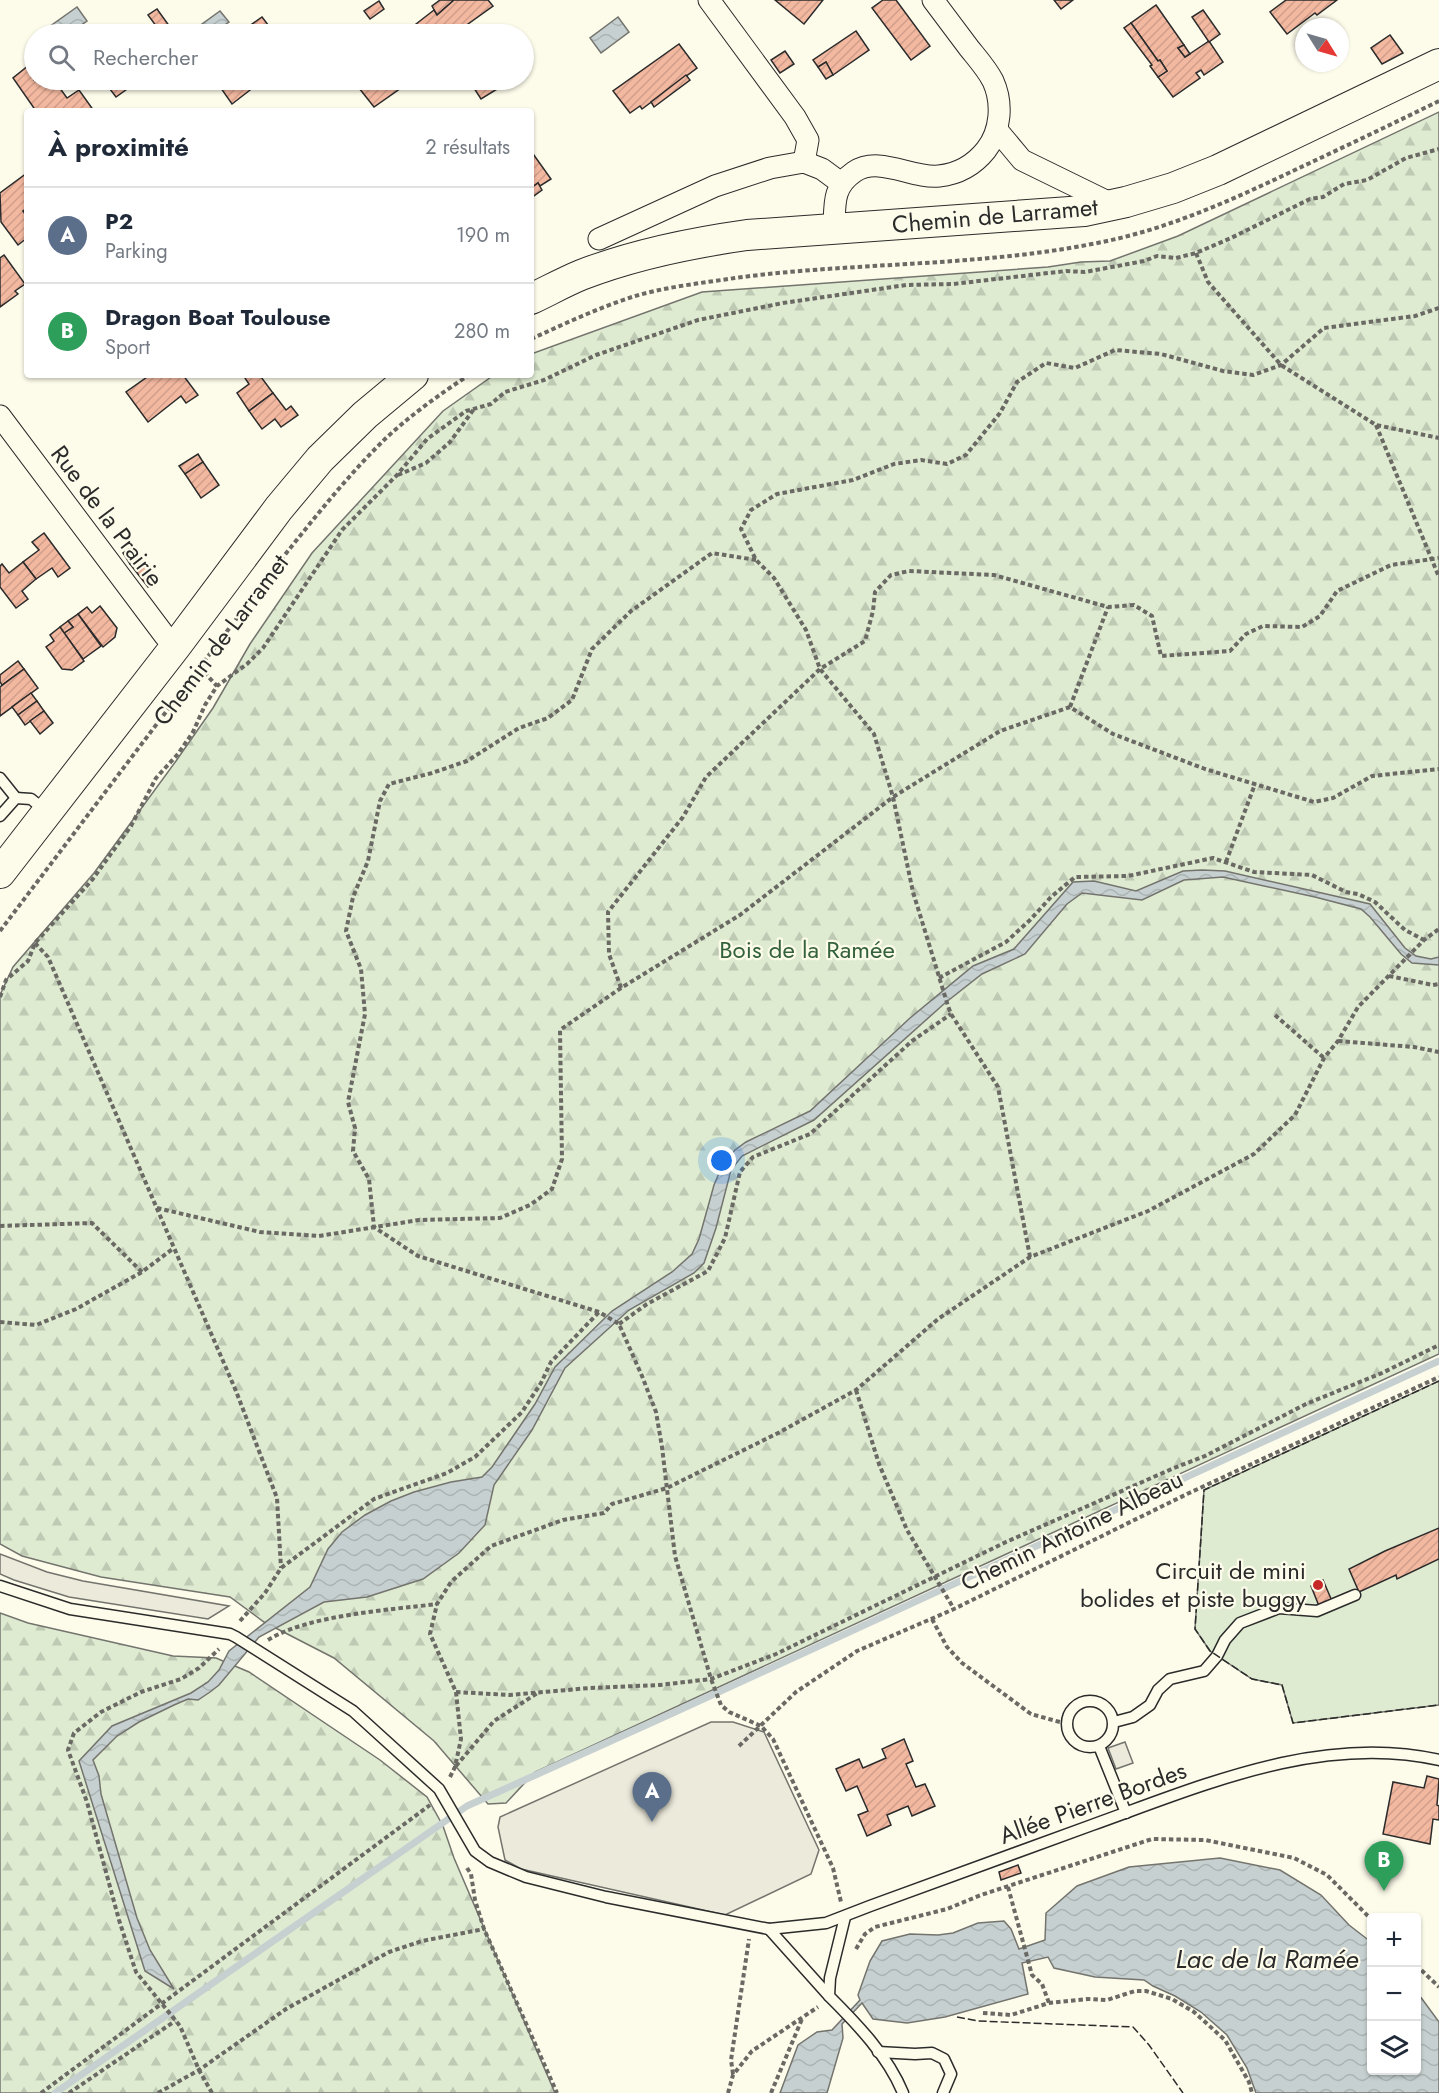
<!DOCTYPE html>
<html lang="fr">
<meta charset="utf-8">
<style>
:root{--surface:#fff;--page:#f2f2f3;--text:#1f2937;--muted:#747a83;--line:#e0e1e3;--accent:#ea580c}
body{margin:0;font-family:Jost,sans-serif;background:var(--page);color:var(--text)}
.controls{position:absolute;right:18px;bottom:18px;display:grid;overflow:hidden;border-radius:6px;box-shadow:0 2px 4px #0004}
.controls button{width:54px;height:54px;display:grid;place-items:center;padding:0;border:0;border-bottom:2px solid var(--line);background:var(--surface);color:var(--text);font:30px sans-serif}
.compass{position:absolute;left:1295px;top:18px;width:54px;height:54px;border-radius:50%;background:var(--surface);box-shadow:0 2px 4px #0004;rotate:127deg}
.you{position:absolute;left:722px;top:1161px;width:21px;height:21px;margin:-15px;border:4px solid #fff;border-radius:50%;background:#1a73e8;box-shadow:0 0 0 9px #1a73e833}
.badge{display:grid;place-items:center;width:39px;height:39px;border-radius:50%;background:var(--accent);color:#fff;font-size:20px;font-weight:700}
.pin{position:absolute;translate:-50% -50px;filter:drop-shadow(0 2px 3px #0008)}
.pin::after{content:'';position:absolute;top:32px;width:21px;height:18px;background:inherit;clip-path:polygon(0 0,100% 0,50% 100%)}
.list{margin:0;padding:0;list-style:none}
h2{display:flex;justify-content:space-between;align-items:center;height:78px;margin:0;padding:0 24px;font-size:26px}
h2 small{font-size:20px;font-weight:400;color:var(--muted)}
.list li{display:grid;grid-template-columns:39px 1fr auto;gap:18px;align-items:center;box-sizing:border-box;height:96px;padding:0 24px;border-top:2px solid var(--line)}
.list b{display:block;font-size:22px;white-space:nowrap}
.list p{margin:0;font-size:20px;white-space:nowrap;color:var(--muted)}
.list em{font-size:20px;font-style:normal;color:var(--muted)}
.icon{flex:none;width:33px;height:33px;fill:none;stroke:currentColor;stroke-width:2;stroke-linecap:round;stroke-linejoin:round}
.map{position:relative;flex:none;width:1439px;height:2093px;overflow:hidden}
.search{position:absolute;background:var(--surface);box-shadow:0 2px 4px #0004;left:24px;top:24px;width:510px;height:66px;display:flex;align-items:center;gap:15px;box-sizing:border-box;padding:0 21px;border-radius:33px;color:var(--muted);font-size:22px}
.panel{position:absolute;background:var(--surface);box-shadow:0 2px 4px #0004;left:24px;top:108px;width:510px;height:270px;border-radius:6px}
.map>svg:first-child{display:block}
.forest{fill:url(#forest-firs);stroke:#74746e;stroke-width:1.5}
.pitch{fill:#deebd1;stroke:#74746e;stroke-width:1.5}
.parking{fill:#eceadb;stroke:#74746e;stroke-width:1.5}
.water{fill:url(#water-waves);stroke:#74746e;stroke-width:1.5}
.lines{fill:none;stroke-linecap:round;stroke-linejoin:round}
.stream{stroke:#c7d0d0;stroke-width:7}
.building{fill:url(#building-hatch);stroke:#2b2b2b;stroke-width:1.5}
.lane-casing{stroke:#2b2b2b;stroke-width:13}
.street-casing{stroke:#2b2b2b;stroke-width:23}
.secondary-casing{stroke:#2b2b2b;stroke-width:32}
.path{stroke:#6a6964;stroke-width:4;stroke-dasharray:4.5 3;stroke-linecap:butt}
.lane{stroke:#fdfbea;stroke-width:10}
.street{stroke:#fdfbea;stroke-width:21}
.secondary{stroke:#fdfbea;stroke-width:30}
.fence{stroke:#2b2b2b;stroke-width:1.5;stroke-dasharray:8 3;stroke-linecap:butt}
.poi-dot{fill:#c62828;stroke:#fdfbea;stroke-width:2}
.labels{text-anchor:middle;stroke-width:4.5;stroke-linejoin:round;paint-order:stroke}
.street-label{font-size:24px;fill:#2b2b2b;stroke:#fdfbea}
.park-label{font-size:24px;fill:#34623c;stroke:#fdfbea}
.poi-label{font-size:24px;fill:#2b2b2b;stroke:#fdfbea;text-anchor:end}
.water-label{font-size:26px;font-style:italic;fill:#2b2b2b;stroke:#fdfbea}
</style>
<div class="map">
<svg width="1439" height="2093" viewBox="0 0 1439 2093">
<defs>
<pattern id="forest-firs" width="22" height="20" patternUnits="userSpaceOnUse" patternTransform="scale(1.5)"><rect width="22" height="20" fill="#deebd1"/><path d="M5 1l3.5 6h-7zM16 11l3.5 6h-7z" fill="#bfcab4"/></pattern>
<pattern id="water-waves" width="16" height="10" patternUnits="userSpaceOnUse" patternTransform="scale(1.5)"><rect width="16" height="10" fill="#c7d0d0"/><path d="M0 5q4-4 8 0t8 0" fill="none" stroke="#abb3b3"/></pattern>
<pattern id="building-hatch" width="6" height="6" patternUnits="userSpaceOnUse" patternTransform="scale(1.5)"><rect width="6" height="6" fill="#f2b8a0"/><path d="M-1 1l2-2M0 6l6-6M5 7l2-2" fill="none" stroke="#d09e8a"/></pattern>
</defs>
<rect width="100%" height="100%" fill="#fdfbea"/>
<g class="forest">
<path d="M1439,112V1354L535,1772L506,1803L488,1804L434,1741L334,1658L264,1622L230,1597L101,1577L22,1556L0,1544V995L13,967L94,873L176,761L213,708L250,644L312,553L443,411L494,375H531V354L702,292L1048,267L1081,262L1110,261L1178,236Z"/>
<path d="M0,1613L28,1623L173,1656L216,1658L249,1672L380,1760L427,1797L443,1826L454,1858L555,2093H0Z"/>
</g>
<path class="pitch" d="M1439,1381V1705L1293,1723L1282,1685L1252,1679L1210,1651L1195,1629L1204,1490Z"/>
<g class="parking">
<path d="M0,1554L47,1572L83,1581L229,1606L208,1619L69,1597L14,1580L0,1574Z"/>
<path d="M711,1722H733L764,1732L819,1850L811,1874L725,1915L521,1869L505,1860L498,1827L500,1817Z"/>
<path d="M1125,1742L1133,1763L1116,1769L1108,1748Z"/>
</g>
<g class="water">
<path d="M77,7L87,21L68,34H54L49,27Z"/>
<path d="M220,11L229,22L211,34H204L198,27Z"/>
<path d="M618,17L629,32L601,53L590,38Z"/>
<path d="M1202,870L1225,871L1370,904L1405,948L1416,956L1431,959L1439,957V965L1412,963L1401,954L1370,917L1361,909L1315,897L1223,877L1184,880L1142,900L1082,893L1067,904L1025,954L982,974L945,1003L814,1120L742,1156L731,1170L716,1228L704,1263L694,1273L629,1310L565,1368L532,1430L494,1485L485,1525L459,1553L423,1579L367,1597L324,1602L259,1637L219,1685L210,1692L198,1700L188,1699L174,1705L139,1722L117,1736L93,1760L99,1776L101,1794L137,1918L150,1950L174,1989L145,1971L79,1761L112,1726L191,1693L208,1682L219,1670L229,1651L310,1587L328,1549L342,1532L365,1515L391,1501L414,1492L451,1482L482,1477L492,1467L535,1404L555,1367L612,1311L672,1272L692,1254L699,1239L714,1185L723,1164L735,1150L746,1142L810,1111L910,1018L973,966L1014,949L1073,882L1094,881L1136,891L1183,871Z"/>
<path d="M1220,1858L1280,1870L1321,1895L1349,1925L1371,1942L1372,2070H1416L1417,1992L1439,2022V2093H1256L1247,2068L1227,2035L1201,2012L1175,1996L1153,1986L1144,1980L1095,1977L1054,1968L1048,1957L1022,1963L1028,1994L945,2017L907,2023L873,2019L862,2003L842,2024L843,2038L827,2093H780L798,2045L817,2032L832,2030L860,2000L858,1995L870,1961L882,1941L910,1934L938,1935L953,1933L978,1923L1004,1921L1011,1929L1019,1949L1045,1940L1046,1913L1077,1886L1129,1867Z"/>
</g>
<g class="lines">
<path class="stream" d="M55,2093L467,1806L675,1712L1439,1361"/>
</g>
<g class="building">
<path d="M440,0H454L437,15L432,6Z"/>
<path d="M454,0H488L493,6L454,34H410L407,31L434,10L437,15Z"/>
<path d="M775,0H823L804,24Z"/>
<path d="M883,0H896L930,46L911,60L872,8Z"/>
<path d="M1054,0H1073L1061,9Z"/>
<path d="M1286,0H1337L1317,15L1315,13L1287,34L1270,12Z"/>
<path d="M379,1L384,9L370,19L364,11Z"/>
<path d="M1156,5L1184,45L1178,48L1185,57L1209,41L1223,62L1204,75L1201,70L1196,73L1200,78L1173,97L1158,77L1167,71L1160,60L1158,61L1131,23Z"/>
<path d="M157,9L175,34H162L148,15Z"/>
<path d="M1203,10L1220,34L1209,42L1192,17Z"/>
<path d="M262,17L275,34H238Z"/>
<path d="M1131,23L1158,61L1160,60L1167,71L1158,77L1150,66L1152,65L1124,28Z"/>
<path d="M374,25L381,34H361Z"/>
<path d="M101,29H105L109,34H92Z"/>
<path d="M856,31L869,50L833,75L826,62L818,67L813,60Z"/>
<path d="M1390,35L1403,53L1382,64L1371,48Z"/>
<path d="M679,44L697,68L642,109L640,106L630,113L613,91Z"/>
<path d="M1184,45L1190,54L1185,57L1178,48Z"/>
<path d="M785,51L794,64L780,73L771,60Z"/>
<path d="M34,61V80H54L67,98L79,90L94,111H36L13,78Z"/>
<path d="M826,62L833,75L826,79L818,67Z"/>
<path d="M686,75L690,80L654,107L651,102Z"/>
<path d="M103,80H131L134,84L116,97Z"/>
<path d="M223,80H248L254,87L232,104L218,84Z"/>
<path d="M349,80H395L401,88L374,107L355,83L353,85Z"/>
<path d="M480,80H497L502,86L481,99L472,85Z"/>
<path d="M497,80H518L508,86L506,83L502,86Z"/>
<path d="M531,151L551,179L540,186L538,183L531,188Z"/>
<path d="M27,173V208L23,211L27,217V238L18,245L1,222L0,193Z"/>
<path d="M538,183L542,190L531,198V188Z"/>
<path d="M4,255L25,284L15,291L18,294L0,307V258Z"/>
<path d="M150,375H183L198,395L186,403L181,396L148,422L126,392Z"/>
<path d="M243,375H264L261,377L273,393L249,411L237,393L249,384Z"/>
<path d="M273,393L286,410L291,406L298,415L281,427L275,419L262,429L249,411Z"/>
<path d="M198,454L203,462L185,474L179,466Z"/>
<path d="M203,462L219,485L201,498L185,474Z"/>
<path d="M44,533L70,568L58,577L52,568L36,579L23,562L39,550L32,542Z"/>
<path d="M130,548L138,559L130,564L123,553Z"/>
<path d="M141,557L158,580L148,587L130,564Z"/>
<path d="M23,562L36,579L22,591L28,599L16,608L0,587V566L2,564L9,573Z"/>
<path d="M100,606L117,628L115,637L103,647L78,614L87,607L92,613Z"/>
<path d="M78,614L101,646L83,659L64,633L73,627L68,621Z"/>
<path d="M68,621L73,627L64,633L60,627Z"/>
<path d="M60,627L84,661L72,670L62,669L46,647L54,641L50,635Z"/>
<path d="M18,661L24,669L2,685L0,682V675Z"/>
<path d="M24,669L38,688L0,716V687Z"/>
<path d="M31,693L37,701L18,715L12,707Z"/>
<path d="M37,701L44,711L25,725L18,715Z"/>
<path d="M44,711L53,723L40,734L30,721Z"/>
<path d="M1439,1528V1559L1397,1579L1396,1575L1359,1592L1349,1569L1385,1551Z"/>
<path d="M1323,1580L1332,1601L1319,1606L1311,1586Z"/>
<path d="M904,1739L913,1761L906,1764L916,1787L925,1784L935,1806L912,1816L908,1806L887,1815L891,1825L867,1836L858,1815L868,1811L857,1786L846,1791L836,1769L859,1759L863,1768L886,1758L882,1749Z"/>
<path d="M1427,1776L1439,1779L1437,1805L1439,1806V1820L1433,1819L1430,1844L1383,1834L1393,1782L1424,1788Z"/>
<path d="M1018,1865L1021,1873L1001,1880L999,1872Z"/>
</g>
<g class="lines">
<defs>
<g id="lane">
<path d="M0,778L16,798"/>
<path d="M0,816L16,798L31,799L46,811"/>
<path d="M0,1586L70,1609L230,1634L236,1637L353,1711L439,1789L475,1851L490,1862L526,1877L606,1897L769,1929L826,1923L870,1906C944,1879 1018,1852 1092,1825C1201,1786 1321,1733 1439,1760"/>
<circle cx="1090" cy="1724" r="23"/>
<path d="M1114,1722L1133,1717L1150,1705L1158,1690L1170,1679L1204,1671L1217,1656L1225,1640L1240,1623L1279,1608L1317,1611L1355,1595"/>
<path d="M1099,1746L1126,1813"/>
<path d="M845,1917L830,1978L829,1996C857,2024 888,2056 903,2093"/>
<path d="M769,1929L829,1996"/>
<path d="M878,2052L915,2054L932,2053L944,2059L951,2074L943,2093"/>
</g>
<g id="street">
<path d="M709,0L795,117L808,140L804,162"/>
<path d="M997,130L1022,160L1114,205"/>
<path d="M834,229C835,205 832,187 854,172C879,155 912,179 939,176C958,174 974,165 986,150C1001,131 1003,103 993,81C987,69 977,58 969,48C957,32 945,16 933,0"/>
<path d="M599,239L715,186L770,168L804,162L822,169L841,183"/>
<path d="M0,416L165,636L176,646"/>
</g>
<g id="secondary">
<path d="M531,299C548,291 564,282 581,275C635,254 690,243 747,235L1084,211L1126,202L1173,188L1218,170L1439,64"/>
<path d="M0,873L176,646L279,508L320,459L365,415L413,375"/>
</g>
</defs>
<use href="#lane" class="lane-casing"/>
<use href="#street" class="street-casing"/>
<use href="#secondary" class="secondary-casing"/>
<g class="path">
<path d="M1196,253L1208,282L1281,365L1376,425L1439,438"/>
<path d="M531,339C564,324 598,308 632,297C664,287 702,283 735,278C853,262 974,267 1092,244C1164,231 1230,201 1297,169C1344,147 1392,124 1439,101"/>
<path d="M1376,425L1439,577"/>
<path d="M398,475L426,463L450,442L474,409"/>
<path d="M756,560L712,553L631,611L592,649L572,700L548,718L519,728L467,761L432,773L389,784L380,801L368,861L353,897L346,931L361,969L365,1014L348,1102L355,1128L353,1151L369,1179L374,1227L418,1256L599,1312L619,1324L642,1376L656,1412L662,1447L675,1556L711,1679L721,1705L729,1712L761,1726L773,1739L833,1868L841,1902"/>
<path d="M199,667L217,686"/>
<path d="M1070,707L1108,607"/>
<path d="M1226,862L1255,784"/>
<path d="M0,931L284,556C315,517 346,478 381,443C405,419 440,394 469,375"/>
<path d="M35,943L48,957L236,1391L277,1498L281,1568"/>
<path d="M1389,976L1433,985L1439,984"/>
<path d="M939,978L1006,942L1030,920L1051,897L1075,877L1128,876L1213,858L1254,872L1312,875L1346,892L1358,894L1375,902L1405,930L1424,940"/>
<path d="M621,988L609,954L608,912L683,817L706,777L820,669L865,641L873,611L875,592L891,575L909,571L994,575L1108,607L1134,605L1152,616L1161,656L1230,651L1246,634L1263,626L1302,627L1320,616L1337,591L1391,565L1439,558"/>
<path d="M0,997L6,980L28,961L35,943L92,880L131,826L156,778L178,754L193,732L205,705L217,686L247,664L263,648L342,530L397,475L427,439L466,411L491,404L505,392L544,380L596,355L698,320L783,303L906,285L953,284L1066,271L1085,272L1144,261L1157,256L1176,258L1196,253L1231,238L1310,199L1323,197L1344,184L1367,180L1406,158L1439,149"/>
<path d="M1275,1015L1324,1058"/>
<path d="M1338,1041L1414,1047L1439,1052"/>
<path d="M157,1208L260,1232L319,1236L419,1220L500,1218L530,1205L552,1189L562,1159L560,1030L621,988L740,915L893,797L1000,731L1070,707L1113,734L1205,769L1314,802L1333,798L1372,776L1439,769"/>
<path d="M0,1226L92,1223L142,1272"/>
<path d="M1030,1257L998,1087L951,1014L948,1006L913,892L893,797L874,734L820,669L806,630L774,578L756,560L741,529L751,510L777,494L853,480L894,464L921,460L947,464L966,455L1000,413L1017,382L1046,363L1075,368L1115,350L1161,354L1223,371L1253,375L1281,365L1324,328L1415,316L1439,308"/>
<path d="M0,1322L36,1325L76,1309L142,1272L174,1248"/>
<path d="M619,1324L647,1304L708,1271L725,1238L740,1172L753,1157L810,1134L912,1041L951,1014"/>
<path d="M856,1390L879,1464L907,1530L954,1609"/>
<path d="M932,1619L947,1647L962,1663L1031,1714L1067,1724"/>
<path d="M240,1621L265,1593L281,1568L374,1499L447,1473L475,1457L522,1412L541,1383L551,1362L599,1312"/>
<path d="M268,1640C308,1615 389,1610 437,1604"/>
<path d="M456,1692L509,1695L590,1688L660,1685L711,1679L776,1654L1006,1542L1174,1468L1205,1456L1306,1404L1382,1373L1439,1345"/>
<path d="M739,1746L796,1692L857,1651L954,1609L1187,1494L1439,1377"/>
<path d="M456,1766L494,1721L539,1692"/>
<path d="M450,1777L455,1767L461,1739L456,1692L430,1634L437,1604L451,1582L491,1546L563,1520L604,1513L612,1504L667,1488L780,1432L856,1390L938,1319L1030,1257L1148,1211L1254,1154L1295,1115L1324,1058L1338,1041L1358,1007L1424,940L1439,929"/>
<path d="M467,1868L471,1874L475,1900L484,1929L557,2093"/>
<path d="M1008,1887L1032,1975L1042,1984L1049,2003"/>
<path d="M856,1949L865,1934L875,1927L947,1909L981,1895L1152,1839L1205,1840L1294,1858L1327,1875L1372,1920"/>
<path d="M1416,1965L1439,1987"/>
<path d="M983,2013L1011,2015L1049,2003L1088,1999L1107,2000L1135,1991H1146L1172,1999L1194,2012L1225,2040L1249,2082L1252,2093"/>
<path d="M733,2074L731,2060L749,1939"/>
<path d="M41,2093L430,1805"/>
<path d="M69,2093L175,2021"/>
<path d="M158,2093L199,2070L286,2009L389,1952L422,1941L484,1929"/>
<path d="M212,2093L199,2070L180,2026L136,1972L119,1920L87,1802L68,1750L74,1733L101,1712L141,1692L181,1679L199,1668L219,1649"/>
<path d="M728,2093L733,2075L752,2051L818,2007"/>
<path d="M771,2093L802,2019"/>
</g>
<use href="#lane" class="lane"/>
<use href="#street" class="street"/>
<use href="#secondary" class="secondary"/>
<g class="fence">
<path d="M1439,1381L1204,1490L1195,1629L1210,1651L1252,1679L1282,1685L1293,1723L1439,1705"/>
<path d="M957,2017L978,2021L1133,2027L1149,2045L1183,2093"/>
</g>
</g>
<circle class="poi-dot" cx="1318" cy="1585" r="6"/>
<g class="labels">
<g class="street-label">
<text transform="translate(995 216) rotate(-5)" y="8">Chemin de Larramet</text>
<text transform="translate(107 516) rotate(53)" y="8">Rue de la Prairie</text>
<text transform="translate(221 640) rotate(-53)" y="8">Chemin de Larramet</text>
<text transform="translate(1072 1531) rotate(-26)" y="8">Chemin Antoine Albeau</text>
<text transform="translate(1093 1803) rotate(-20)" y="8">Allée Pierre Bordes</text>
</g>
<g class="park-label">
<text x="807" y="958">Bois de la Ramée</text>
</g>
<g class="poi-label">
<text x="1306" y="1579">Circuit de mini<tspan x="1306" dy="28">bolides et piste buggy</tspan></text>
</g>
<g class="water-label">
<text x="1267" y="1968">Lac de la Ramée</text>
</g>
</g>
</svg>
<div class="controls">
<button>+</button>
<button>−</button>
<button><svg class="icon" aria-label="layers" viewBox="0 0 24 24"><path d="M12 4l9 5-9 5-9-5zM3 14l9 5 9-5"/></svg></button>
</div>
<svg class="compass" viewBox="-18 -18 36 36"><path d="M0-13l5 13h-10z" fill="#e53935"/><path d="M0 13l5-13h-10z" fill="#747a83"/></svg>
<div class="you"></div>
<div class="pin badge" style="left:652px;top:1822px;background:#5c6f8a">A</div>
<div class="pin badge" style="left:1384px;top:1891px;background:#2e9e5b">B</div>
<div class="search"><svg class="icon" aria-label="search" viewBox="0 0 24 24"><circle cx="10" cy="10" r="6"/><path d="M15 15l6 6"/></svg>Rechercher</div>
<section class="panel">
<h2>À proximité<small>2 résultats</small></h2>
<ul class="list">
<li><span class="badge" style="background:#5c6f8a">A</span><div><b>P2</b><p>Parking</p></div><em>190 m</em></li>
<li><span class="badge" style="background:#2e9e5b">B</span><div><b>Dragon Boat Toulouse</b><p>Sport</p></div><em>280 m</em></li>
</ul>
</section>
</div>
